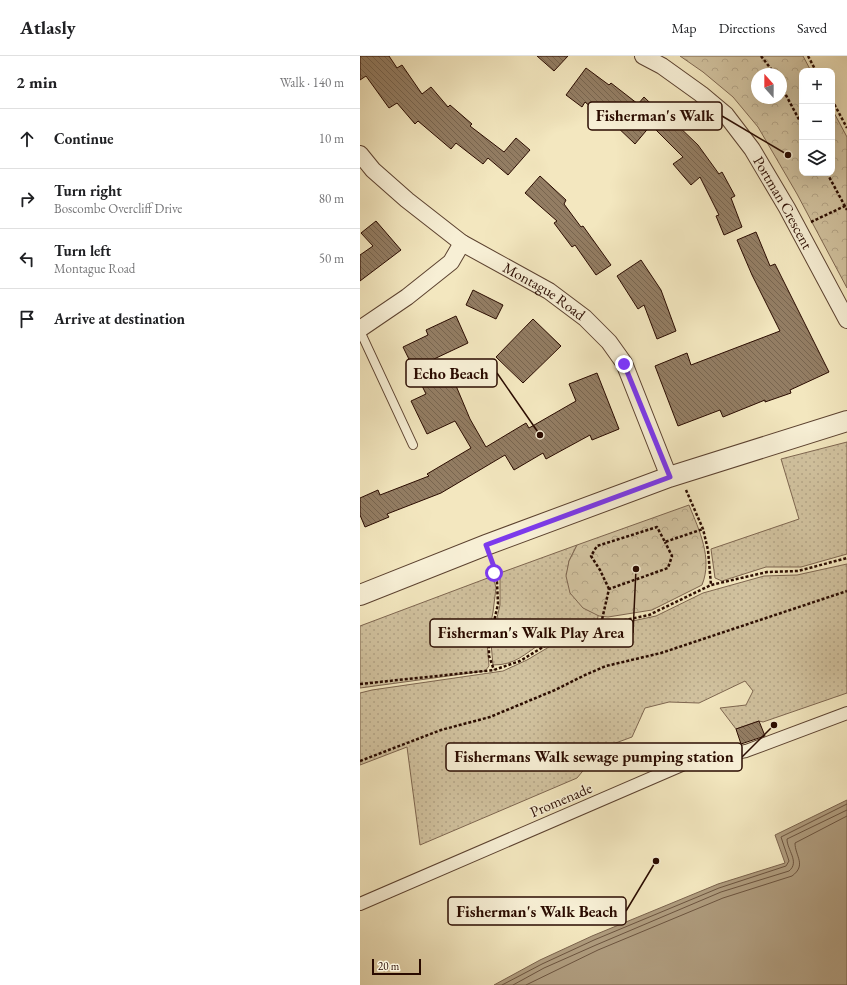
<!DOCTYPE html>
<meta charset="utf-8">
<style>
:root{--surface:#fff;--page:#f6f6f6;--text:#202124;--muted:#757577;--line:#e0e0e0}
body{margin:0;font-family:"EB Garamond",serif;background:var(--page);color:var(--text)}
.controls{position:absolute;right:12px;top:12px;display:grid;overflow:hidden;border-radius:8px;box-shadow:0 4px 16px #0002}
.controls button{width:36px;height:36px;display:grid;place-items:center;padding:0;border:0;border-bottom:1px solid var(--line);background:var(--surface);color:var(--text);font:20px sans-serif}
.compass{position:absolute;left:391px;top:12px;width:36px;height:36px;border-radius:50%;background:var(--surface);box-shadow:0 4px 16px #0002;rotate:339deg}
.scale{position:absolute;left:12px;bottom:10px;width:49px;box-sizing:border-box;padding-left:4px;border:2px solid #2a0b00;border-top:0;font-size:11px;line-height:14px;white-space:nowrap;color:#2a0b00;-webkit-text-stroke:3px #f7efd5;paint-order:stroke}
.stop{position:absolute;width:12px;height:12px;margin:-9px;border:3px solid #7c3aed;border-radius:50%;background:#fff}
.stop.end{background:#7c3aed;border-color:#fff;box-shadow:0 1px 4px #0008}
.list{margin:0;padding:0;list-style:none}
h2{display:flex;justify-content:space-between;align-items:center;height:52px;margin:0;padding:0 16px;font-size:17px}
h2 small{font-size:13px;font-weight:400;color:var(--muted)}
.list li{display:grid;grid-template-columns:26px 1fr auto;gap:12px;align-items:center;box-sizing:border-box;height:60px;padding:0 16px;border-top:1px solid var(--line)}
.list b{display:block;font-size:15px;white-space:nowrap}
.list p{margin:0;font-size:13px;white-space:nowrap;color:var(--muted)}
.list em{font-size:13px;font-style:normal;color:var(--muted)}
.icon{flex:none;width:22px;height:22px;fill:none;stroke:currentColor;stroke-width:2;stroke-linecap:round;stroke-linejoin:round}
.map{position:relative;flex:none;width:487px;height:929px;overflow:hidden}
header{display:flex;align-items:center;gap:24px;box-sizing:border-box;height:56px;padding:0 20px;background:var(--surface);border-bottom:1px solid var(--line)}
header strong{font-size:19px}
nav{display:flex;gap:22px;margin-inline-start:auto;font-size:14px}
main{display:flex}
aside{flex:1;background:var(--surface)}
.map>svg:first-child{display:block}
.grass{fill:url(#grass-dots);stroke:#7e6650}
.forest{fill:url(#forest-crowns);stroke:#7e6650;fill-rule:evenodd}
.water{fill:#af9c7e;stroke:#7a624c}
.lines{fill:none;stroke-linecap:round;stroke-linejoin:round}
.shore{stroke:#6c543f;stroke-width:1}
.building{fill:url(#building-back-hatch);stroke:#2a0b00}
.service-casing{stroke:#5c4230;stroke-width:10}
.pedestrian-casing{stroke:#5c4230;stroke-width:14}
.minor-casing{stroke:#5c4230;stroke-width:18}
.tertiary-casing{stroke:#5c4230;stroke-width:22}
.path{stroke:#2a0b00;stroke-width:2.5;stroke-dasharray:3 2;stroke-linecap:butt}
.service{stroke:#f7efd5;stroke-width:8}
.pedestrian{stroke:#f7efd5;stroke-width:12}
.minor{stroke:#f7efd5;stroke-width:16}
.tertiary{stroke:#f7efd5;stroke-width:20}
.route{stroke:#7c3aed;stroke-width:5}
.labels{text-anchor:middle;stroke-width:3;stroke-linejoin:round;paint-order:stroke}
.street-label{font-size:15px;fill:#2a0b00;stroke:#f7efd5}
.leader{fill:none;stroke:#2a0b00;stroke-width:1.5}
.callout-dot{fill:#2a0b00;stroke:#f7efd5;stroke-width:1.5}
.callout{fill:#f7efd5;stroke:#2a0b00;stroke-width:1.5}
.callout-label{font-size:16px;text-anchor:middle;font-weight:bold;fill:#2a0b00}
</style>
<header>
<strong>Atlasly</strong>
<nav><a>Map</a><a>Directions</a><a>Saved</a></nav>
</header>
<main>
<aside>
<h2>2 min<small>Walk · 140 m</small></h2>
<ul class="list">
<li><svg class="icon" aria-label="ahead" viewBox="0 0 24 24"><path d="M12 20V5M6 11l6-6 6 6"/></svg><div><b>Continue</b></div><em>10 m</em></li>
<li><svg class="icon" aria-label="right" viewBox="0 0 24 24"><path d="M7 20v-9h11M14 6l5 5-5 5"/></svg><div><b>Turn right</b><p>Boscombe Overcliff Drive</p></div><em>80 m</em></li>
<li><svg class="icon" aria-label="left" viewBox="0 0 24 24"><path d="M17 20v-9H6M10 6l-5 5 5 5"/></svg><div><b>Turn left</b><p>Montague Road</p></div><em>50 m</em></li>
<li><svg class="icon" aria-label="arrive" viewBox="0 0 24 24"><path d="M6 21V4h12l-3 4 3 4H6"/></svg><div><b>Arrive at destination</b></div></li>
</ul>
</aside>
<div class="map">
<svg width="487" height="929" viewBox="0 0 487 929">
<defs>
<pattern id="grass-dots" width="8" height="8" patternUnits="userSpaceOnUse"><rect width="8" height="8" fill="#d1c29f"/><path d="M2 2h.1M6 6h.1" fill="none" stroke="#b4a587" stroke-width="1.8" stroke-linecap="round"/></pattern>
<pattern id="forest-crowns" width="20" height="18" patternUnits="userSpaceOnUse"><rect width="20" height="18" fill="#d1c29f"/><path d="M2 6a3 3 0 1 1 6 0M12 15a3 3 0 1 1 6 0" fill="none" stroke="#b4a587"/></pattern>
<pattern id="building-back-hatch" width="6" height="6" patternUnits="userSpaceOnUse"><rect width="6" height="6" fill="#937d63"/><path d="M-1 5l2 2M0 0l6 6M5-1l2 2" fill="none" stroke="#78654f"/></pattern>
</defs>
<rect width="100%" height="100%" fill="#f3e7bf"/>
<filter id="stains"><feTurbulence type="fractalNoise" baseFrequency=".005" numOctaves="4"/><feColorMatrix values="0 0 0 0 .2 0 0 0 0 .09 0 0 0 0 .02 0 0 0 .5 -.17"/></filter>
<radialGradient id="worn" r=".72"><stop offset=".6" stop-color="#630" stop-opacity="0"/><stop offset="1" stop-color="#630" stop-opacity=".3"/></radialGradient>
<g class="grass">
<path d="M487,386V498L441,511H406L362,525L355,522L351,493L439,463L421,403Z"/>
<path d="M217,489L209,505L207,517L242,538L237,566C218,570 199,577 182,587C164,598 156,609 133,609L131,587L140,549V517Z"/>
<path d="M487,508V637L403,666L399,665L376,673L360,652L386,649L393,635L385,625L339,647L309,646L285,652L272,681L242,692L217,722L60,789L47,691L0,709V637L12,634L143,615L167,604L199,585L230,574L296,560L343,537L404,520L437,519Z"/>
<path d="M133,520L136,532L133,556L127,587L129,610L125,615L0,632V570Z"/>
</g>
<g class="forest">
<path d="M320,0H443L451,15H442V117H472V53L487,81V232L437,138L398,71L373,41L343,16ZM397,18H421V42H397Z"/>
<path d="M329,449C339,474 353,502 342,529L292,554L248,561L239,560L223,552L210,537L206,520L209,505L217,489Z"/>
</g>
<path class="water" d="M487,744V929H134L180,904L232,880L358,828L425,807L415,779Z"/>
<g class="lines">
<g class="shore">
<path d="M142,929L182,908L234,884L359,832L426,810L429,805L421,781L487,748"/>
<path d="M153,929L184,912L236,889L361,836L429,815C440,806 427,794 427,783L487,754"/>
<path d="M166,929L238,894L363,842L432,820C447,809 435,800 435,787L487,760"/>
</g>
</g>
<g class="building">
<path d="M0,0H29L37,12L42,9L62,38L71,31L88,51L90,49L112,68L110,70L144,96L156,82L170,94L148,119L128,102L123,108L96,87L91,93L58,65L55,68L37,47L29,52L6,20L0,24Z"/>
<path d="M177,0H208L194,15Z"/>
<path d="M226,12L249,29L251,27L278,48L284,41L312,68L314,66L338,89L359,118L362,116L375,140L371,142L382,171L364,179L356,160L359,159L340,121L331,129L313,108L323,101L291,69L275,88L252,66L251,68L225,46L222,51L206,39Z"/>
<path d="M180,120L206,144L204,148L221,171L223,170L251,209L236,219L215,189L212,191L194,167L197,165L165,137Z"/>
<path d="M16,165L41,194L0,225V199L13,190L1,177Z"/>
<path d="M396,176L410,210L415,208L469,316L430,334L431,337L405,346V344L363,361L360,354L318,370L295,310L327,297L331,309L420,275L392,219L377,184Z"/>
<path d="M281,204L301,234L316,275L297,283L284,249L278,253L257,220Z"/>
<path d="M113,234L143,249L136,263L106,249Z"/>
<path d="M96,260L108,287L74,303L87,328L94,325L110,363L126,391L166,367L169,372L216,345L209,328L237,317L259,373L232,384L230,379L186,403L183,397L154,414L145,399L81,437L27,458L29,461L5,471L0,459V442L18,434L20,439L69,420L67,418L111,392L95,365L67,378L51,345L66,338L43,291L68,279L66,274Z"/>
<path d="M173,263L201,290L163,327L136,301Z"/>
<path d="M399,665L405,680L381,688L376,673Z"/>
</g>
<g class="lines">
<defs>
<path id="service" d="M0,275L53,389"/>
<path id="pedestrian" d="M0,848L331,705L386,695L487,657"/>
<g id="minor">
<path id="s1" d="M283,0L302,10L341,38L366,59L392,93L427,152L487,264"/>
<path id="s2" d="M0,98L13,114L47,144L102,187L189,235L225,262L249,286L264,307L309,421"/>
<path d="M0,273L47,241L91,206L102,187"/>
</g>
<path id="tertiary" d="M0,539L126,489L309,421L487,365"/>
</defs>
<use href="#service" class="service-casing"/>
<use href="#pedestrian" class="pedestrian-casing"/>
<use href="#minor" class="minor-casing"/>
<use href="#tertiary" class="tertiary-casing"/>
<g class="path">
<path d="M401,0L415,18"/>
<path d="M448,0L456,15"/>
<path d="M421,30L442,69"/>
<path d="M472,44L487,72"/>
<path d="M467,117L487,154"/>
<path d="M451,166L487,149"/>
<path d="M326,434L343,473L348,494L351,529"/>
<path d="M132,506L137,526L138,548L129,587V600L134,614"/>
<path d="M249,533L240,514L231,500L237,490L297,471L305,486L343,473"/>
<path d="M241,568L249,533L308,512L312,500L305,486"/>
<path d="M0,628L134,614L160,605L188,588L217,574L289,559L351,529L407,516L438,515L487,502"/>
<path d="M0,705L81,674L130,661L195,634L225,619L246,610L301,597L487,535"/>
</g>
<use href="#service" class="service"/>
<use href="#pedestrian" class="pedestrian"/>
<use href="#minor" class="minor"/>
<use href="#tertiary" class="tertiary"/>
</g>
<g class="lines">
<path class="route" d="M134,517V511L126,489L310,421L264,308"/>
</g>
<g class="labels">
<g class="street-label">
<text dy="5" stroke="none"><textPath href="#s1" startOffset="207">Portman Crescent</textPath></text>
<text dy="5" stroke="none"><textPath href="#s2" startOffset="231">Montague Road</textPath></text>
<text transform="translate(201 744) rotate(-23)" y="5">Promenade</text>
</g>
</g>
<path class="leader" d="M428 99L362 60M180 379L137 317M276 513L273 577M414 669L382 701M296 805L266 855"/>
<g class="callout-dot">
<circle cx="428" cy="99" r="4"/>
<circle cx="180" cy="379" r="4"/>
<circle cx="276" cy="513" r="4"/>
<circle cx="414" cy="669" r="4"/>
<circle cx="296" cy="805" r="4"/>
</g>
<g class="callout">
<rect x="228" y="46" width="134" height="28" rx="4"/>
<rect x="46" y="303" width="91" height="28" rx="4"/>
<rect x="70" y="563" width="203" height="28" rx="4"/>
<rect x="86" y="687" width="296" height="28" rx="4"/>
<rect x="88" y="841" width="178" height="28" rx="4"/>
</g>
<g class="callout-label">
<text x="295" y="65">Fisherman's Walk</text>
<text x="91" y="323">Echo Beach</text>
<text x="171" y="582">Fisherman's Walk Play Area</text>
<text x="234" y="706">Fishermans Walk sewage pumping station</text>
<text x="177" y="861">Fisherman's Walk Beach</text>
</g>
<rect width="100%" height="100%" filter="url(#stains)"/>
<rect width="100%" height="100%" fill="url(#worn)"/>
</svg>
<div class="controls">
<button>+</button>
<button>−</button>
<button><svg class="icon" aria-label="layers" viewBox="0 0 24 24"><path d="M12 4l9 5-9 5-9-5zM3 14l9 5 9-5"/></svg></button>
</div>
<svg class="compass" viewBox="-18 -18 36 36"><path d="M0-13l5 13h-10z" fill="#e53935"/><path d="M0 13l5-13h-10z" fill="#757577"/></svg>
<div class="scale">20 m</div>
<div class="stop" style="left:134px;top:517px"></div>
<div class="stop end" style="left:264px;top:308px"></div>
</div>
</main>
